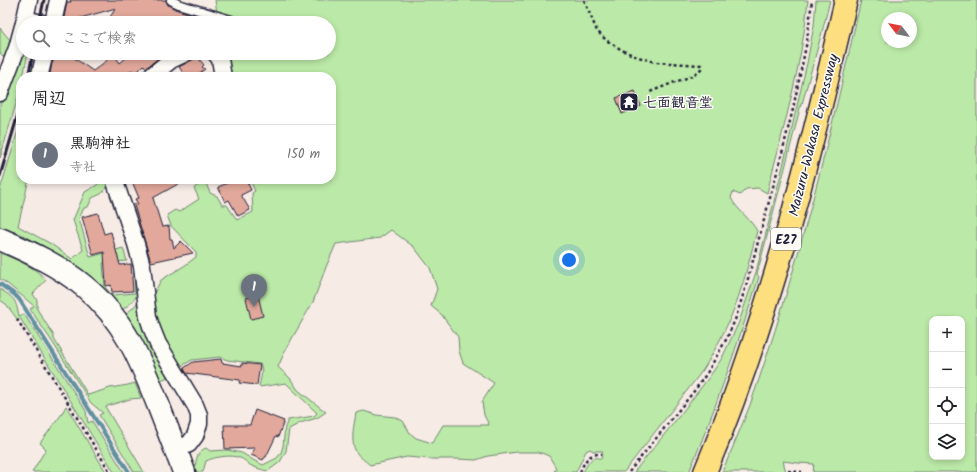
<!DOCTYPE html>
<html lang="ja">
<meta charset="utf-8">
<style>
:root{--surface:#fff;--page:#f6f6f6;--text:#202124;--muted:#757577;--line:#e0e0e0;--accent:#0b8043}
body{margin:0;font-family:Kalam,"Klee One",sans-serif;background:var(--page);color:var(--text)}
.controls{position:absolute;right:12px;bottom:12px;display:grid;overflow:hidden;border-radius:8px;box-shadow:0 2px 6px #0003}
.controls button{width:36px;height:36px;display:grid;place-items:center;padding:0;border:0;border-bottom:1px solid var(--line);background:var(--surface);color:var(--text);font:20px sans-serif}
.compass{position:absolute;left:881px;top:12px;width:36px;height:36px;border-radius:50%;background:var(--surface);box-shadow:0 2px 6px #0003;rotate:302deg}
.you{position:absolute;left:569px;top:260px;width:14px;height:14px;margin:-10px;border:3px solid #fff;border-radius:50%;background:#1a73e8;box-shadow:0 0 0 6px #1a73e833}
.badge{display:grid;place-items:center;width:26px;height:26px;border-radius:50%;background:var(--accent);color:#fff;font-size:13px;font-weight:700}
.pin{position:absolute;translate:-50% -33px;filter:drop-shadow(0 1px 2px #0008)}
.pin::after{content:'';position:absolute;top:21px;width:14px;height:12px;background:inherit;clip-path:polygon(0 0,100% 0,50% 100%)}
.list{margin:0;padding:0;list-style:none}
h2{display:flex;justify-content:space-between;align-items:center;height:52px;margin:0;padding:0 16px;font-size:17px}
h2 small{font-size:13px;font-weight:400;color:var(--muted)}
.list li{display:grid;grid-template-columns:26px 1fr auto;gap:12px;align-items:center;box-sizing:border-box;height:60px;padding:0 16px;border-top:1px solid var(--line)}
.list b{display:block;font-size:15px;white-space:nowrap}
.list p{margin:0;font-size:13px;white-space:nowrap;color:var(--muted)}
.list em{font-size:13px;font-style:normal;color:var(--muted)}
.icon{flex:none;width:22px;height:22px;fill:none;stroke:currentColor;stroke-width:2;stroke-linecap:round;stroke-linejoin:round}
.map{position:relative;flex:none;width:977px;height:472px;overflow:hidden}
.search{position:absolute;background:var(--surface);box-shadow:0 2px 6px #0003;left:16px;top:16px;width:320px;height:44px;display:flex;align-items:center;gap:10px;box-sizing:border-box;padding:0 14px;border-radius:22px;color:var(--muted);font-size:15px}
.panel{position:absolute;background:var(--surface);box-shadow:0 2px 6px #0003;left:16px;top:72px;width:320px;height:112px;border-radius:16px}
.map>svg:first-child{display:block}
.green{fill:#bbe9a7;stroke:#6e8671;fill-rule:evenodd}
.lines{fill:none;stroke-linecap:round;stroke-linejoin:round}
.stream{stroke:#60919f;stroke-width:4}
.building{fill:#e1a89b;stroke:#22223b}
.lane-casing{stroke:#22223b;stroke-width:11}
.street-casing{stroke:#22223b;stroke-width:19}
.secondary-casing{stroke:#22223b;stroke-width:25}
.highway-casing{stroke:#22223b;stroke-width:25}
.path{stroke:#22223b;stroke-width:2.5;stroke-dasharray:3 3;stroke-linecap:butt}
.lane{stroke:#fdfcf7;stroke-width:8}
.street{stroke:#fdfcf7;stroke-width:16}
.secondary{stroke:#fdfcf7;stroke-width:22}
.highway{stroke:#fedf80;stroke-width:22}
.rail{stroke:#22223b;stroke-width:3}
.labels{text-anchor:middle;stroke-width:3;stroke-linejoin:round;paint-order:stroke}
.shield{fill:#fdfcf7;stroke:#646373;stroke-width:1}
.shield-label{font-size:13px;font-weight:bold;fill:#22223b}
.poi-label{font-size:14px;font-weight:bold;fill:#22223b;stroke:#fdfcf7;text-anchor:start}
.street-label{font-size:14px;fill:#22223b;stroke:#fdfcf7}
</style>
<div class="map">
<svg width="977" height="472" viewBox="0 0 977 472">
<rect width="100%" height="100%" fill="#f7ebe5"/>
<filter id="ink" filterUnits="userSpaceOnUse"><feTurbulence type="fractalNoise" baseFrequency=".025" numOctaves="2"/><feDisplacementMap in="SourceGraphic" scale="8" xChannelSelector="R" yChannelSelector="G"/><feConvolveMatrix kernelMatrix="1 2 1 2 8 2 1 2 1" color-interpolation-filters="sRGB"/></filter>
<g filter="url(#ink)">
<g class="green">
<path d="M215,0H808C802,66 783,129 767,193L758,188L746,189L740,195L733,192L731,198C737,210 750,218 757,231C751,253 746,276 738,298C729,324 717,347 703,370L624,472H583C588,464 591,454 601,459L603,451H593L590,449L586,451L576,472H554L556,468L549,456L539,452H517L488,456L476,460L457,459H430L407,457L370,465C366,461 359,457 356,452C350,441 354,425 356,413L364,411L376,415L395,417L403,421L410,433L416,438L432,443L443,425H489L484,415L482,402L494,383L463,363L459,351L458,337L441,314L431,306L437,289L430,268L414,247L391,230L380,238L336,244L326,267L313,302L286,349L278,367L290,378L298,390L326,412L317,418L300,423L289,429L286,451L280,462L268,471C262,470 256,468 250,465C247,463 244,459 240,458C232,454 214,457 206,461L203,472H195C195,464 196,451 206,448L210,451L227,450L242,453L253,460L263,465L277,458L281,453L283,446L285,427L288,420L314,416L317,413L286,383L259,387C260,380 264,370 260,364L227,360L220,357L192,360L178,368L162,342L151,299L161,280L184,266L196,257V252L171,226L167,215L175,210L179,212L199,199L194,188L205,181L210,193L217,196L222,205H227L237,220L253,212L252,193L255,191L250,180L252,179H331V77H226L222,53H329V23H233L217,13Z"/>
<path d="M816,0H830C822,35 811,70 802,104H801L785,168L757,274L759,277C738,343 716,408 689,472H634L680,415L710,376L722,358L739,322L756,272L783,166L807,63L814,25Z"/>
<path d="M861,0H977V472H813L814,464L798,463L783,461L786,472H722C732,450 741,427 750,405C797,273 830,137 861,0ZM887,18H911V42H887ZM932,319H962V457H932Z"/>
<path d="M0,28L10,40L14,47L5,58L0,53Z"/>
<path d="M21,50L23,53H28L23,77H21V83L16,104L0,158V102Z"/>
<path d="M21,120V179H29L18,226L51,244L72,259L83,250L73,220L85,192L97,185L101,179H109L110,184L101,194L92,198L88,207L84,208L79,218L90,257L123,248L127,261L103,263L105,287L112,295L135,293L133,259L140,291L132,302L120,312L70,265L71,263C52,251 34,240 14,231L11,234L0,229V190L11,154Z"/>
<path d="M0,253C14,258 37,268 46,280L33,294L37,300V309L54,336V339L88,395L110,388L128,385L135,383L141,398L130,399L107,406L106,408L144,472H134L99,415L103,413L91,403L51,340L30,309L34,306L9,285L0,279Z"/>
<path d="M0,289C15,299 15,298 19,316L24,314L86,411L88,423L92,421L124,472H114L20,318L17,319L6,304L0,300Z"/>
<path d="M141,298L169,372L166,378L158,381L123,316L133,308Z"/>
<path d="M66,406L106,472H32L46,449L40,443L61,415Z"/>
</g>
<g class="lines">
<path class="stream" d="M0,284L14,294L19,299L129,472"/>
</g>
<g class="building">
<path d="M70,0H166L168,5L175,9L209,20V23H106L116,8L63,23L67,2H71Z"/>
<path d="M54,53H67L93,71L114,55L120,63L132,53H165L146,68L144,65L135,74L132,70L123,77H50V74L52,63L54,60H53Z"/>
<path d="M195,54L204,65L202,67L205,69L194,77H186L179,67L190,61L194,59Z"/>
<path d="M635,91L641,106L622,114L616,98Z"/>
<path d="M131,179H187L153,198L162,227L169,226L170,239H172L174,248L181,241L193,253L151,262L134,205L138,204L135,199L139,198Z"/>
<path d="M237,179H246L251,190L241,195L250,210L238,216L229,200L225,202L218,187Z"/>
<path d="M98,213L104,234L111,232L120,265L131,264L133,291L112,292L111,285L106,286L104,252L93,255L82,217Z"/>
<path d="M258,295L263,316L251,319L246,298Z"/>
<path d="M221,359L222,363L242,366V363L260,365L257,385L239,383L240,380L186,373L184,368L193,362Z"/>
<path d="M255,410L284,421L278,437L276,436L266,457H265L263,460L251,455L255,448L225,449L224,425H250Z"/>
</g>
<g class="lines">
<defs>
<path id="lane" d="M171,0L178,4L231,20L230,23"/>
<g id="street">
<path d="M25,19L42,23"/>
<path d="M24,23L29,0"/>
<path d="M53,23L58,0"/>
<path d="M215,53L220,59L223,77"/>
<path d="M41,77L40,74L45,53"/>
<path d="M150,77L171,60L186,53"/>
<path d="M0,93L17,48L23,26"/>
<path d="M114,179L136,244L142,266L148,317L152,329L158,344L195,405L199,415V424L195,436L189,444L176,450"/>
</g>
<path id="secondary" d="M0,239C30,252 60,266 85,287C124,319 141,361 159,407C167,428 176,450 184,472"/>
<path id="highway" d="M705,472C769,320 809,160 846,0"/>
</defs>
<use href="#lane" class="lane-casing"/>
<use href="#street" class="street-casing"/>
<use href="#secondary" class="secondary-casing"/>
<use href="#highway" class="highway-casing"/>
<g class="path">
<path d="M584,0L597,31L606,40L622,50L635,56L655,62L701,65L702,67L701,69L692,76L675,82L650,92"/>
<path d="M17,319L110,472"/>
<path d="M788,471L802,472"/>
<path d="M580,472C585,461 588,453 602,454"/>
<path d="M629,472L695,390L707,373L727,338L735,320L746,286L779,165L793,109L807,41L812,0"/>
</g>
<use href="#lane" class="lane"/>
<use href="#street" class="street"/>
<use href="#secondary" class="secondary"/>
<use href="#highway" class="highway"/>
<g class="rail">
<path d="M39,23L44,0"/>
<path d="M28,77L33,53"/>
<path d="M0,176L21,104"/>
</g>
</g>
</g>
<defs>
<symbol id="temple-square" viewBox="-11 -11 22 22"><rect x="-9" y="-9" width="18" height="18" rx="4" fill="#22223b" stroke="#fdfcf7"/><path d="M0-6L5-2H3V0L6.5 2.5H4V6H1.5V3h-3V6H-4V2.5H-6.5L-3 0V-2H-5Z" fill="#fff"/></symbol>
</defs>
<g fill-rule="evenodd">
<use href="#temple-square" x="618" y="91" width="22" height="22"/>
</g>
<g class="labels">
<rect class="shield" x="771" y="228" width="30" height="22" rx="3"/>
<g class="shield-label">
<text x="786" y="244">E27</text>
</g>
<g class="poi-label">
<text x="643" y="107">七面観音堂</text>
</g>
<g class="street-label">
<text transform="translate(813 135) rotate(-76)" y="5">Maizuru-Wakasa Expressway</text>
</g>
</g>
</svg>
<div class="controls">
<button>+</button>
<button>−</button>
<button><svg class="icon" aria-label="locate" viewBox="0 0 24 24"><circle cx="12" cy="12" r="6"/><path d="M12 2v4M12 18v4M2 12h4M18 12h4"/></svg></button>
<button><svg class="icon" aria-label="layers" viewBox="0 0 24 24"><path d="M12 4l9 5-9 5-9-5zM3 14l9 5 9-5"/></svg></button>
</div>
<svg class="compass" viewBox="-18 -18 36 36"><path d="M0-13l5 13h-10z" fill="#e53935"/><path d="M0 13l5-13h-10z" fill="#757577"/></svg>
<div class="you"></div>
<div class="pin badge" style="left:254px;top:307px;background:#6b7280">1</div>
<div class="search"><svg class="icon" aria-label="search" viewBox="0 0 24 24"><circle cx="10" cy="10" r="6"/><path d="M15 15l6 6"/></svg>ここで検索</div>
<section class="panel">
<h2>周辺<small></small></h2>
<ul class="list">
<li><span class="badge" style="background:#6b7280">1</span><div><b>黒駒神社</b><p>寺社</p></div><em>150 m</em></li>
</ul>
</section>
</div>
